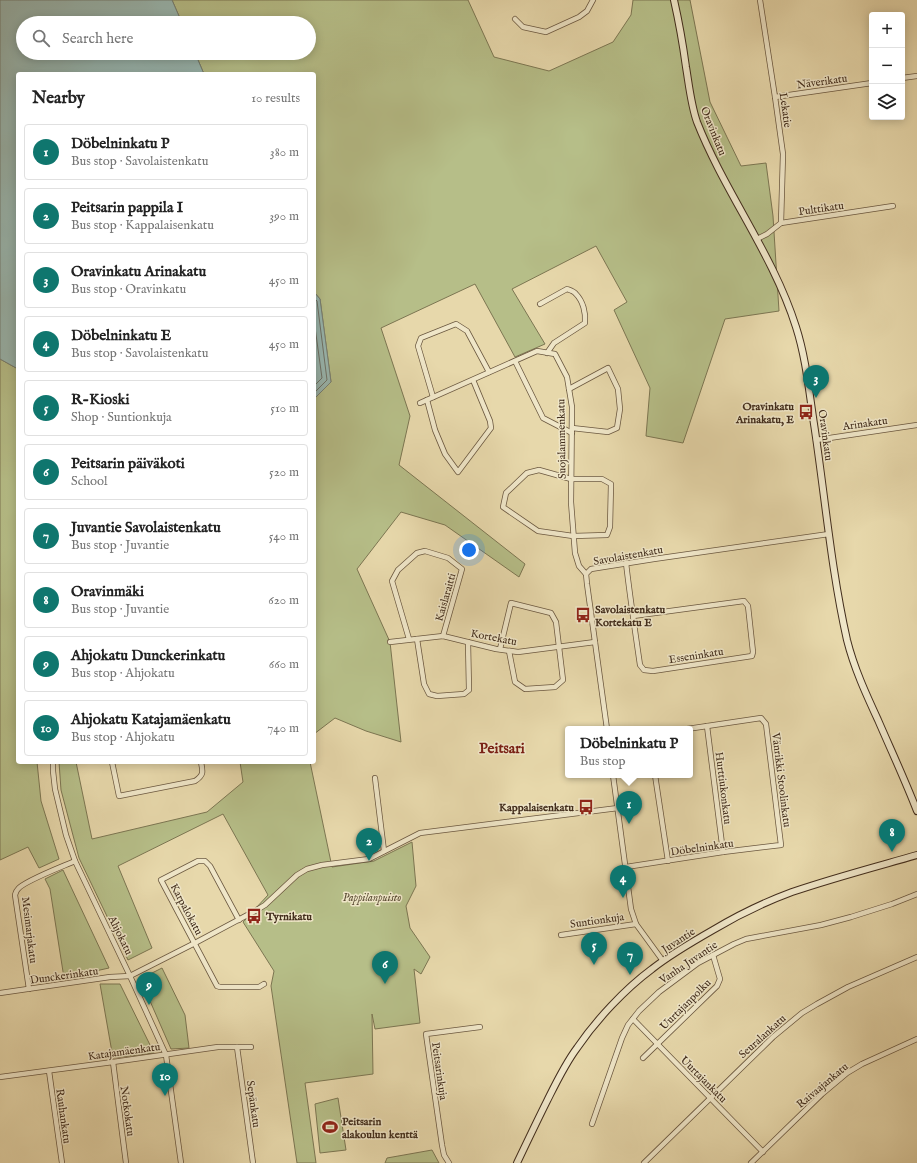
<!DOCTYPE html>
<meta charset="utf-8">
<style>
:root{--surface:#fff;--page:#f2f2f2;--text:#222;--muted:#767676;--line:#e0e0e0;--accent:#0f766e}
body{margin:0;font-family:"IM FELL English",serif;background:var(--page);color:var(--text)}
.controls{position:absolute;right:12px;top:12px;display:grid;overflow:hidden;border-radius:4px;box-shadow:0 2px 10px #0003}
.controls button{width:36px;height:36px;display:grid;place-items:center;padding:0;border:0;border-bottom:1px solid var(--line);background:var(--surface);color:var(--text);font:20px sans-serif}
.you{position:absolute;left:469px;top:550px;width:14px;height:14px;margin:-10px;border:3px solid #fff;border-radius:50%;background:#1a73e8;box-shadow:0 0 0 6px #1a73e833}
.badge{display:grid;place-items:center;width:26px;height:26px;border-radius:50%;background:var(--accent);color:#fff;font-size:13px;font-weight:700}
.pin{position:absolute;translate:-50% -33px;filter:drop-shadow(0 1px 2px #0008)}
.pin::after{content:'';position:absolute;top:21px;width:14px;height:12px;background:inherit;clip-path:polygon(0 0,100% 0,50% 100%)}
.popup{position:absolute;left:565px;top:726px;width:128px;height:52px;box-sizing:border-box;display:grid;place-content:center;border-radius:4px;background:var(--surface);filter:drop-shadow(0 1px 3px #0005);font-size:13px;white-space:nowrap;color:var(--muted)}
.popup b{font-size:15px;color:var(--text)}
.popup::after{content:'';position:absolute;left:50%;top:100%;margin-left:-8px;border:8px solid transparent;border-top-color:var(--surface)}
.list{margin:0;padding:0;list-style:none}
h2{display:flex;justify-content:space-between;align-items:center;height:52px;margin:0;padding:0 16px;font-size:17px}
h2 small{font-size:13px;font-weight:400;color:var(--muted)}
.list li{display:grid;grid-template-columns:26px 1fr auto;gap:12px;align-items:center;box-sizing:border-box;height:56px;margin:0 8px 8px;padding:0 8px;border:1px solid var(--line);border-radius:4px}
.list b{display:block;font-size:15px;white-space:nowrap}
.list p{margin:0;font-size:13px;white-space:nowrap;color:var(--muted)}
.list em{font-size:13px;font-style:normal;color:var(--muted)}
.icon{flex:none;width:22px;height:22px;fill:none;stroke:currentColor;stroke-width:2;stroke-linecap:round;stroke-linejoin:round}
.map{position:relative;flex:none;width:917px;height:1163px;overflow:hidden}
.search{position:absolute;background:var(--surface);box-shadow:0 2px 10px #0003;left:16px;top:16px;width:300px;height:44px;display:flex;align-items:center;gap:10px;box-sizing:border-box;padding:0 14px;border-radius:22px;color:var(--muted);font-size:15px}
.panel{position:absolute;background:var(--surface);box-shadow:0 2px 10px #0003;left:16px;top:72px;width:300px;height:692px;border-radius:4px}
.map>svg:first-child{display:block}
.green{fill:#b6be88;stroke:#7c7652}
.water{fill:#99b8b2;stroke:#768076}
.lines{fill:none;stroke-linecap:round;stroke-linejoin:round}
.shore{stroke:#6e7267;stroke-width:1}
.street-casing{stroke:#6b5840;stroke-width:6}
.secondary-casing{stroke:#422d1c;stroke-width:8}
.street{stroke:#efe6c8;stroke-width:4.5}
.secondary{stroke:#efe6c8;stroke-width:6}
.labels{text-anchor:middle;stroke-width:3;stroke-linejoin:round;paint-order:stroke}
.street-label{font-size:11px;fill:#422d1c;stroke:#efe6c8}
.poi-label{font-size:11px;font-weight:bold;fill:#422d1c;stroke:#efe6c8;text-anchor:start}
.park-label{font-size:11px;font-style:italic;fill:#594a32;stroke:#efe6c8}
.district-label{font-size:15px;font-weight:bold;fill:#7a1f14;stroke:#efe6c8}
</style>
<div class="map">
<svg width="917" height="1163" viewBox="0 0 917 1163">
<rect width="100%" height="100%" fill="#e7d8ab"/>
<filter id="stains"><feTurbulence type="fractalNoise" baseFrequency=".005" numOctaves="4"/><feColorMatrix values="0 0 0 0 .2 0 0 0 0 .09 0 0 0 0 .02 0 0 0 .5 -.17"/></filter>
<radialGradient id="worn" r=".72"><stop offset=".6" stop-color="#630" stop-opacity="0"/><stop offset="1" stop-color="#630" stop-opacity=".3"/></radialGradient>
<g class="green">
<path d="M172,0H468L494,57L549,71L613,42L631,15L633,0H690L710,102L741,166L766,163L773,216L779,311L725,319L683,443L646,436L650,388L614,310L627,302L596,246L512,289L545,344L515,357L475,284L381,328L410,416L399,465L525,564L519,577L445,525L401,512L357,569L390,642L401,742L366,731L335,718L314,734V399L331,382L320,299L314,292V74H204L195,53H309V23H182Z"/>
<path d="M0,359L18,369V762H37L41,801L59,859L39,868L28,847L0,860Z"/>
<path d="M59,762H76L92,839L207,812L243,782L240,762H310L332,867L374,861L412,842L416,886L406,906L410,928L430,957L421,974L414,969L420,1023L375,1029L372,1014L373,1074L305,1083L316,1163H297L271,986L274,971L243,922L268,895L223,814L118,866L152,948L128,960L79,858L61,790Z"/>
<path d="M63,870L109,968L64,978L50,889L45,879Z"/>
<path d="M162,968L185,1015L189,1048L171,1049L143,985L144,977Z"/>
<path d="M100,984H120L154,1053L113,1058Z"/>
<path d="M338,1098L346,1150L320,1153L315,1104Z"/>
<path d="M432,1150L439,1163H385L387,1158Z"/>
</g>
<g class="water">
<path d="M0,0H172L182,23H23V53H195L204,74H18V369L0,359Z"/>
<path d="M314,292L320,299L331,382L314,399Z"/>
</g>
<g class="lines">
<g class="shore">
<path d="M314,298L317,301L327,380L314,393"/>
<path d="M314,320L322,378L314,386"/>
</g>
<defs>
<g id="street">
<path d="M760,0L775,97L783,154L781,223"/>
<path d="M515,19L523,27L546,32L579,17L587,11L593,0"/>
<path d="M902,78L917,76"/>
<path d="M775,97L872,83"/>
<path d="M757,239L767,234L781,223L893,206"/>
<path d="M540,304L567,289C570,290 574,291 576,294C583,301 586,313 585,323L554,343L547,353"/>
<path d="M515,361L543,418L572,433"/>
<path d="M569,389L608,368L618,389L620,409L617,428L608,432L572,428"/>
<path d="M433,397L418,346L421,338L456,324L467,331L489,372"/>
<path d="M427,400L435,430L445,454L458,472L491,428L490,421L473,380"/>
<path d="M420,403L537,351L555,354L567,377L572,407L571,502L575,553L579,566L586,574"/>
<path d="M816,440L917,425"/>
<path d="M539,470L571,479H602L611,484L610,527L607,535L573,536L538,531L503,507L506,493L527,473Z"/>
<path d="M626,563C630,597 635,631 640,665L644,670L653,671L752,656L753,652L748,606L744,601L633,616"/>
<path d="M409,639L392,581L398,570L417,553L425,551L448,558L462,569L443,636"/>
<path d="M417,639L424,684L429,694L437,696L464,694L469,690L468,642"/>
<path d="M390,642L443,636L496,649L518,652L595,642"/>
<path d="M500,649L511,603L551,613L556,622L563,680L555,687L525,689L515,682L509,651"/>
<path d="M707,726L723,852"/>
<path d="M607,729L587,584L586,574L591,569L654,559L829,534"/>
<path d="M53,762V771L55,789L66,835L75,861L130,976L166,1055L181,1163"/>
<path d="M112,762L119,796L195,781C204,775 203,772 201,762"/>
<path d="M613,775L631,909L636,924L663,961"/>
<path d="M655,775L668,861"/>
<path d="M375,778L384,851"/>
<path d="M626,867L723,852L781,845L766,724L761,718L687,729"/>
<path d="M239,920L210,866L205,861H198L161,880L217,986L220,987H259L264,984"/>
<path d="M561,935L636,924"/>
<path d="M29,989L15,895C16,892 16,891 18,889C24,881 64,866 75,861"/>
<path d="M0,993L110,977L130,976L195,943L255,911L265,905L297,875L307,869L322,865L369,859L420,833L618,808"/>
<path d="M633,1019L763,1152"/>
<path d="M237,1047L253,1163"/>
<path d="M643,1058L717,986L720,979L713,955"/>
<path d="M113,1062L126,1163"/>
<path d="M49,1071L62,1163"/>
<path d="M0,1077L113,1062L218,1047H251"/>
<path d="M592,1124L622,1038L628,1025L639,1011L659,992L698,963L734,944L746,939L821,925L851,917L892,904L917,894"/>
<path d="M449,1163L444,1155L442,1145L426,1034L480,1027"/>
<path d="M644,1163L773,1037L802,1013L817,1004L848,987L917,957"/>
<path d="M751,1163L822,1094L847,1073L862,1064L917,1039"/>
</g>
<g id="secondary">
<path d="M674,0C679,22 683,45 686,67C689,85 691,105 697,122C725,193 773,254 796,327C806,358 809,391 814,424C825,496 831,569 847,640C854,668 866,694 878,720C891,750 905,780 917,811"/>
<path d="M517,1163C527,1142 537,1121 547,1101C556,1083 565,1064 577,1048C596,1020 625,989 652,969C671,954 692,942 713,930C738,915 765,902 792,892C833,878 875,867 917,855"/>
</g>
</defs>
<use href="#street" class="street-casing"/>
<use href="#secondary" class="secondary-casing"/>
<use href="#street" class="street"/>
<use href="#secondary" class="secondary"/>
</g>
<defs>
<symbol id="bus-bare" viewBox="-9 -9 18 18"><path d="M-5-6H5V4H4V6H2V4H-2V6H-4V4H-5ZM-3.5-4V0h7V-4ZM-3.5 1.2v1.5H-2V1.2ZM2 1.2v1.5H3.5V1.2Z" fill="#8f2418" stroke="#efe6c8" stroke-width="2.5" paint-order="stroke"/></symbol>
<symbol id="stadium-bare" viewBox="-9 -9 18 18"><path d="M0-5a6.5 5 0 1 0 0 10a6.5 5 0 1 0 0-10ZM-3.5-1.8h7v3.6h-7Z" fill="#8f2418" stroke="#efe6c8" stroke-width="2.5" paint-order="stroke"/></symbol>
</defs>
<g fill-rule="evenodd">
<use href="#bus-bare" x="795" y="401" width="22" height="22"/>
<use href="#bus-bare" x="572" y="604" width="22" height="22"/>
<use href="#bus-bare" x="575" y="796" width="22" height="22"/>
<use href="#bus-bare" x="243" y="905" width="22" height="22"/>
<use href="#stadium-bare" x="319" y="1116" width="22" height="22"/>
</g>
<g class="labels">
<g class="street-label">
<text transform="translate(822 81) rotate(-8)" y="4">Näverikatu</text>
<text transform="translate(786 110) rotate(82)" y="4">Lekatie</text>
<text transform="translate(714 131) rotate(68)" y="4">Oravinkatu</text>
<text transform="translate(821 208) rotate(-8)" y="4">Pulttikatu</text>
<text transform="translate(865 423) rotate(-8)" y="4">Arinakatu</text>
<text transform="translate(826 435) rotate(82)" y="4">Oravinkatu</text>
<text transform="translate(561 439) rotate(-91)" y="4">Suojalammenkatu</text>
<text transform="translate(628 555) rotate(-10)" y="4">Savolaistenkatu</text>
<text transform="translate(445 597) rotate(-74)" y="4">Kaislaraitti</text>
<text transform="translate(494 637) rotate(11)" y="4">Kortekatu</text>
<text transform="translate(696 655) rotate(-9)" y="4">Esseninkatu</text>
<text transform="translate(782 780) rotate(83)" y="4">Vänrikki Stoolinkatu</text>
<text transform="translate(724 788) rotate(83)" y="4">Hurttiukonkatu</text>
<text transform="translate(702 847) rotate(-8)" y="4">Döbelninkatu</text>
<text transform="translate(187 909) rotate(62)" y="4">Karpalokatu</text>
<text transform="translate(597 920) rotate(-8)" y="4">Suntionkuja</text>
<text transform="translate(30 930) rotate(83)" y="4">Mesimarjakatu</text>
<text transform="translate(121 935) rotate(64)" y="4">Ahjokatu</text>
<text transform="translate(678 940) rotate(-33)" y="4">Juvantie</text>
<text transform="translate(688 962) rotate(-34)" y="4">Vanha Juvantie</text>
<text transform="translate(64 975) rotate(-8)" y="4">Dunckerinkatu</text>
<text transform="translate(685 1004) rotate(-45)" y="4">Uurtajanpolku</text>
<text transform="translate(762 1036) rotate(-42)" y="4">Seuralankatu</text>
<text transform="translate(124 1051) rotate(-8)" y="4">Katajamäenkatu</text>
<text transform="translate(440 1071) rotate(82)" y="4">Peitsarinkuja</text>
<text transform="translate(704 1079) rotate(45)" y="4">Uurtajankatu</text>
<text transform="translate(822 1085) rotate(-40)" y="4">Raivaajankatu</text>
<text transform="translate(254 1104) rotate(82)" y="4">Sepänkatu</text>
<text transform="translate(128 1111) rotate(82)" y="4">Notkokatu</text>
<text transform="translate(64 1116) rotate(82)" y="4">Rauhankatu</text>
</g>
<g class="poi-label">
<text x="794" y="410" text-anchor="end">Oravinkatu<tspan x="794" dy="13">Arinakatu, E</tspan></text>
<text x="595" y="613">Savolaistenkatu<tspan x="595" dy="13">Kortekatu E</tspan></text>
<text x="574" y="811" text-anchor="end">Kappalaisenkatu</text>
<text x="266" y="920">Tyrnikatu</text>
<text x="342" y="1125">Peitsarin<tspan x="342" dy="13">alakoulun kenttä</tspan></text>
</g>
<g class="park-label">
<text x="372" y="901">Pappilanpuisto</text>
</g>
<g class="district-label">
<text x="502" y="753">Peitsari</text>
</g>
</g>
<rect width="100%" height="100%" filter="url(#stains)"/>
<rect width="100%" height="100%" fill="url(#worn)"/>
</svg>
<div class="controls">
<button>+</button>
<button>−</button>
<button><svg class="icon" aria-label="layers" viewBox="0 0 24 24"><path d="M12 4l9 5-9 5-9-5zM3 14l9 5 9-5"/></svg></button>
</div>
<div class="you"></div>
<div class="pin badge" style="left:629px;top:824px">1</div>
<div class="popup"><b>Döbelninkatu P</b>Bus stop</div>
<div class="pin badge" style="left:369px;top:861px">2</div>
<div class="pin badge" style="left:816px;top:398px">3</div>
<div class="pin badge" style="left:623px;top:898px">4</div>
<div class="pin badge" style="left:594px;top:965px">5</div>
<div class="pin badge" style="left:385px;top:984px">6</div>
<div class="pin badge" style="left:630px;top:975px">7</div>
<div class="pin badge" style="left:892px;top:852px">8</div>
<div class="pin badge" style="left:149px;top:1005px">9</div>
<div class="pin badge" style="left:165px;top:1096px">10</div>
<div class="search"><svg class="icon" aria-label="search" viewBox="0 0 24 24"><circle cx="10" cy="10" r="6"/><path d="M15 15l6 6"/></svg>Search here</div>
<section class="panel">
<h2>Nearby<small>10 results</small></h2>
<ul class="list">
<li><span class="badge">1</span><div><b>Döbelninkatu P</b><p>Bus stop · Savolaistenkatu</p></div><em>380 m</em></li>
<li><span class="badge">2</span><div><b>Peitsarin pappila I</b><p>Bus stop · Kappalaisenkatu</p></div><em>390 m</em></li>
<li><span class="badge">3</span><div><b>Oravinkatu Arinakatu</b><p>Bus stop · Oravinkatu</p></div><em>450 m</em></li>
<li><span class="badge">4</span><div><b>Döbelninkatu E</b><p>Bus stop · Savolaistenkatu</p></div><em>450 m</em></li>
<li><span class="badge">5</span><div><b>R-Kioski</b><p>Shop · Suntionkuja</p></div><em>510 m</em></li>
<li><span class="badge">6</span><div><b>Peitsarin päiväkoti</b><p>School</p></div><em>520 m</em></li>
<li><span class="badge">7</span><div><b>Juvantie Savolaistenkatu</b><p>Bus stop · Juvantie</p></div><em>540 m</em></li>
<li><span class="badge">8</span><div><b>Oravinmäki</b><p>Bus stop · Juvantie</p></div><em>620 m</em></li>
<li><span class="badge">9</span><div><b>Ahjokatu Dunckerinkatu</b><p>Bus stop · Ahjokatu</p></div><em>660 m</em></li>
<li><span class="badge">10</span><div><b>Ahjokatu Katajamäenkatu</b><p>Bus stop · Ahjokatu</p></div><em>740 m</em></li>
</ul>
</section>
</div>
